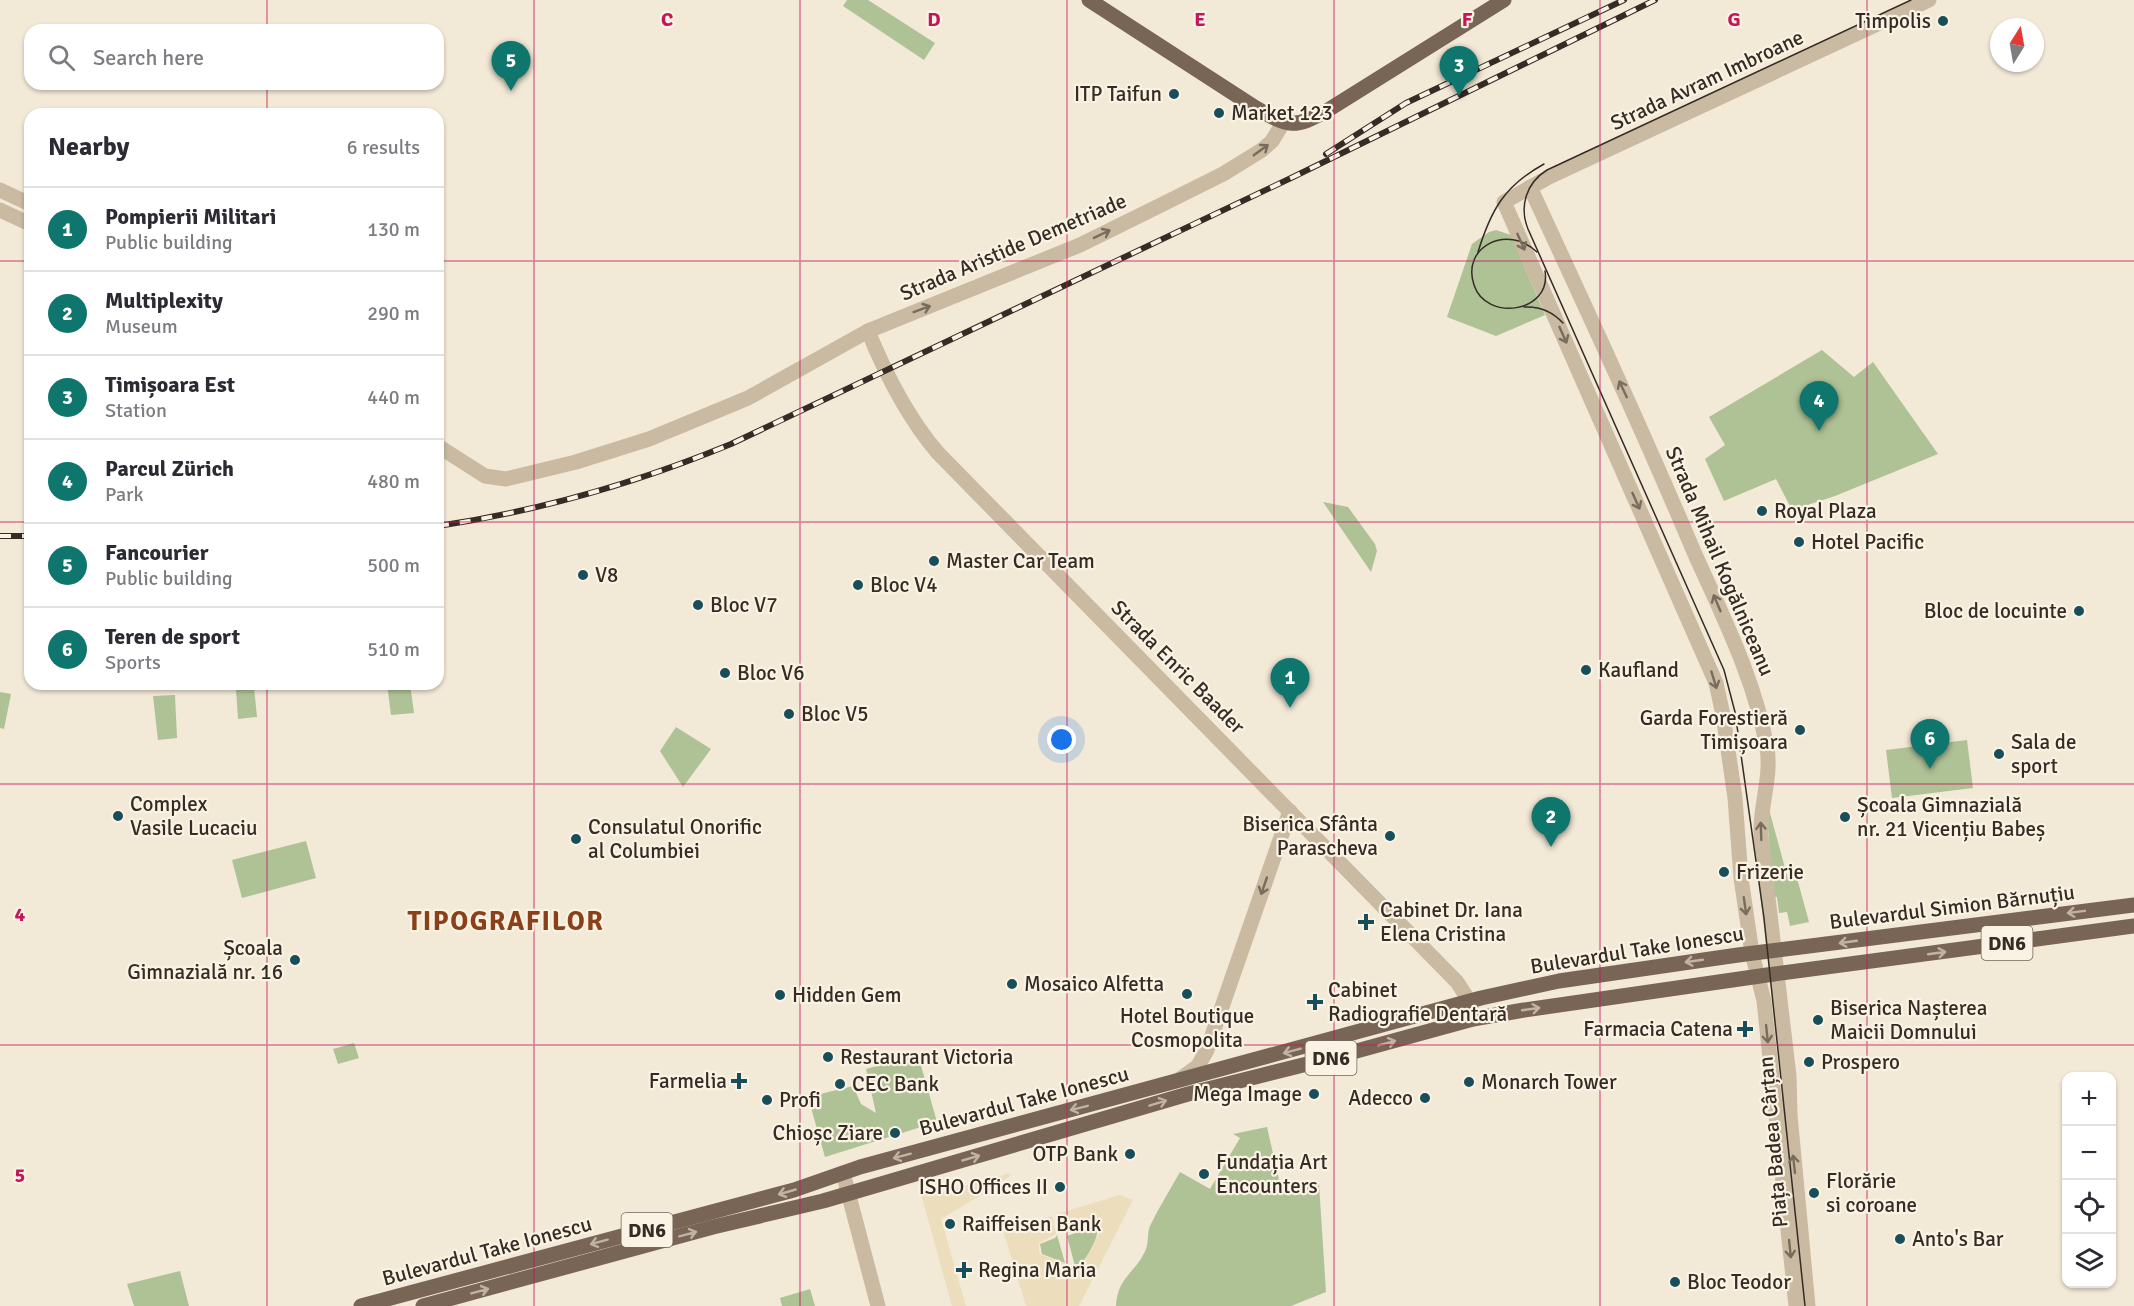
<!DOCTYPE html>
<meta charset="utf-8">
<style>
:root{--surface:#fff;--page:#f2f2f3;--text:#2b2b33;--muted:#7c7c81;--line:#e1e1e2;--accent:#0f766e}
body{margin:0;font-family:Signika,sans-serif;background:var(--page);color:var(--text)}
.controls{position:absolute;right:18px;bottom:18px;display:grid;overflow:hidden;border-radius:12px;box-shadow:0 2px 4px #0004}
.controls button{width:54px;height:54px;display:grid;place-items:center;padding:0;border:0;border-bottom:2px solid var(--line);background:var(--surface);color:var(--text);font:30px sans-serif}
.compass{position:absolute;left:1990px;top:18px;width:54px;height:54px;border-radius:50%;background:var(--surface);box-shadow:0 2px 4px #0004;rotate:11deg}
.you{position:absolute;left:1062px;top:740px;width:21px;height:21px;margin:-15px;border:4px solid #fff;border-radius:50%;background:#1a73e8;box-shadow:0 0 0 9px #1a73e833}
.badge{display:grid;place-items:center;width:39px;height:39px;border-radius:50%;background:var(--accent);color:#fff;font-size:20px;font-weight:700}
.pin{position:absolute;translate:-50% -50px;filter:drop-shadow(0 2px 3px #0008)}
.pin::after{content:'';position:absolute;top:32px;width:21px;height:18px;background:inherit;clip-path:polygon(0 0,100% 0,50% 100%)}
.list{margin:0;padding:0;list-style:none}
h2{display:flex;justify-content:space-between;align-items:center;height:78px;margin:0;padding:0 24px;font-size:26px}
h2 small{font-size:20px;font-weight:400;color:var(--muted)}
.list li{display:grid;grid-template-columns:39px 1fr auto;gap:18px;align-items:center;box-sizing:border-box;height:84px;padding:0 24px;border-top:2px solid var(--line)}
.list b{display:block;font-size:22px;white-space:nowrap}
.list p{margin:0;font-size:20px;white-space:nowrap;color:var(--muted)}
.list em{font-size:20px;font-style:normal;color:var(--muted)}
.icon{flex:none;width:33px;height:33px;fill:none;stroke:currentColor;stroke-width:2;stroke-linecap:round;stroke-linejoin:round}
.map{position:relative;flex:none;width:2134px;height:1306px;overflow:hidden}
.search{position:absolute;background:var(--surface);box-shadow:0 2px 4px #0004;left:24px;top:24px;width:420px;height:66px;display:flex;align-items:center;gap:15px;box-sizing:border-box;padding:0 21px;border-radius:18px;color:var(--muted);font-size:22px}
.panel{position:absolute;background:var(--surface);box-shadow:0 2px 4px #0004;left:24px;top:108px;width:420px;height:582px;border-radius:18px}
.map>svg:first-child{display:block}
.green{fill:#aec296}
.plaza{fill:#ecddbd}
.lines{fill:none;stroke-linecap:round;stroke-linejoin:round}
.minor{stroke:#cbbaa2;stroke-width:15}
.major{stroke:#796555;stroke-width:15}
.tram{stroke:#352c25;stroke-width:1.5}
.rail-casing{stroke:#352c25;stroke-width:6}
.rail{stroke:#faf2e3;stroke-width:4;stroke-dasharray:11;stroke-linecap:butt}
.oneway{stroke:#786c5d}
.oneway2{stroke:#c0b3a3}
.grid{fill:none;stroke:#c2185b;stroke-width:1.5;stroke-opacity:0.55}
.poi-dot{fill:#184e59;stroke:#faf2e3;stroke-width:2}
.labels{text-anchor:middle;stroke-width:4.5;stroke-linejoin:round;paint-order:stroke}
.shield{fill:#faf2e3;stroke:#70675e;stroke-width:1.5}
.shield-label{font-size:20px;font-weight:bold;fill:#352c25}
.poi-label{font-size:21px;fill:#352c25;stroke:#faf2e3;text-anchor:start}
.street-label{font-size:21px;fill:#352c25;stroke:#faf2e3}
.district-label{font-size:27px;font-weight:bold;letter-spacing:1.5px;fill:#8a4119;stroke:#faf2e3}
.grid-label{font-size:20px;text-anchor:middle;font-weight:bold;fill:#c2185b;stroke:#faf2e3;stroke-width:4.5;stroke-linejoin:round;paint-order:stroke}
</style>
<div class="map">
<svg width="2134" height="1306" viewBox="0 0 2134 1306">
<rect width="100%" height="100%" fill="#f3e9d7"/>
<g class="green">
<path d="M847,0H868L935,43L924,60L843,6Z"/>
<path d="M1496,230L1511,235L1545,315L1496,336L1447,317L1472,244L1489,232Z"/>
<path d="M1822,350L1854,377L1873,362L1938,454L1835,496L1792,510L1776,479L1724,501L1705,459L1725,445L1709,417Z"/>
<path d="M1323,502L1348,507L1375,544L1377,551L1371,572Z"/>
<path d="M387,684H410L414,713L391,715Z"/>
<path d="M254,687L257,717L238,719L236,689Z"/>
<path d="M0,692L11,694L4,729L0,728Z"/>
<path d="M175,695L177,738L158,740L153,696Z"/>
<path d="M676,727L711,749L683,787L660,751Z"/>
<path d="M1967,740L1973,788L1892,798L1886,750Z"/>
<path d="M1767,802L1788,879L1797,878L1809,922L1790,926L1787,912L1779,913L1777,897H1771Z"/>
<path d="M306,841L316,878L242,898L232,860Z"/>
<path d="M354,1043L359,1058L338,1064L333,1049Z"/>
<path d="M918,1055L937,1122L825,1157L808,1097L853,1086L861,1104L876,1113L866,1069Z"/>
<path d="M1267,1127L1282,1193L1319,1184L1326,1292L1291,1306H1116C1117,1277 1137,1272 1146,1249C1149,1241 1147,1233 1150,1226C1159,1207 1170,1190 1180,1172L1210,1189L1240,1138L1233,1134Z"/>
<path d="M1089,1226L1097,1228C1099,1239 1087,1258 1079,1266H1075L1067,1236L1084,1230V1228Z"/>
<path d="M1057,1235L1065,1263L1042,1254L1040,1244L1055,1238Z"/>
<path d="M180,1271L189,1306H134L127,1284Z"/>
<path d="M810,1289L815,1306H782L780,1298Z"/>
</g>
<g class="plaza">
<path d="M1010,1173L1011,1175L991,1189L941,1219L966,1306H952L921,1194L932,1195Z"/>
<path d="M1120,1195L1133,1200L1079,1306H1026L1003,1230L1052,1216L1056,1234L1039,1243V1252L1042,1255L1071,1266L1079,1267L1084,1262L1099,1233V1229L1097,1226L1089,1224L1065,1233L1061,1231L1056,1214Z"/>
</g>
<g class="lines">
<g class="minor">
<path d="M1530,187C1586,308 1642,429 1694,552C1722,615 1755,679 1767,748C1772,777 1759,808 1761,838L1789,1076L1790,1115L1808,1306"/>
<path d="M0,190L30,204"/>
<path d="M0,210L30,224"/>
<path d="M868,331C886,375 907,417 938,453L1457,982L1470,1002L1473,1019"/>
<path d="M438,446L485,476L506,479L576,462L649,439L748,398L868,331L1080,245L1163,204L1223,174L1262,150L1272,141L1283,123"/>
<path d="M1180,1079L1198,1066L1207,1050L1290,811"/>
<path d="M843,1173L878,1306"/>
<path d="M1796,1306L1764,1001L1752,953L1741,878L1735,798L1723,715L1716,683L1504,202L1549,177L1929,0"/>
</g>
<g class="major">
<path d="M1089,0L1256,108C1289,127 1294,129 1328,110L1504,0"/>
<path d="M361,1306L794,1190L860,1167L1481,998L1559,981L1738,955L2134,905"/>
<path d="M423,1306L713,1227L823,1201L1188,1094L1331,1058L1473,1019L1524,1010L1767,975L2134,926"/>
</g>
<g class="tram">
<path d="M1478,252C1491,210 1504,186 1544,164"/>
<path d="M1537,252C1508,224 1461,246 1474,285C1486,322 1552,313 1545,271"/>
<path d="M1524,307C1540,306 1552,311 1563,323"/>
<path d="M1805,1306L1764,918L1735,712L1724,670L1528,229C1519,207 1526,183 1547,170L1911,0"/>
</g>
<defs>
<g id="rail">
<path d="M1326,154L1406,103L1624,0"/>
<path d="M438,526C538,511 637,483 731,444L1291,178L1655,0"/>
<path d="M0,536H30"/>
</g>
</defs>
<use href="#rail" class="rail-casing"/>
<use href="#rail" class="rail"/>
</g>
<defs><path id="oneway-shaft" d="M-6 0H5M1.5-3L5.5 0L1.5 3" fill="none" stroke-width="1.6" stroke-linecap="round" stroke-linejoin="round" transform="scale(1.5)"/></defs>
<g class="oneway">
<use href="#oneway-shaft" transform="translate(1261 150) rotate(-36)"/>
<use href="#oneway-shaft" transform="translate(1102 234) rotate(-26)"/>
<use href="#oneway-shaft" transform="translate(1521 242) rotate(66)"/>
<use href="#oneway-shaft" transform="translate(922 309) rotate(-20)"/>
<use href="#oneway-shaft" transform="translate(1563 335) rotate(66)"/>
<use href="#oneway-shaft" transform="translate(1623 389) rotate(-115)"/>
<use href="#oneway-shaft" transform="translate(1636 501) rotate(66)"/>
<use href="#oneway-shaft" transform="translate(1717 603) rotate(-113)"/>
<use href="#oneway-shaft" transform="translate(1714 680) rotate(73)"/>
<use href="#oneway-shaft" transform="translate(1761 831) rotate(-92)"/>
<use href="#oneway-shaft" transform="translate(1264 886) rotate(109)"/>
<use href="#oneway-shaft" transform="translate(1745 906) rotate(82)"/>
<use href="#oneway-shaft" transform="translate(1767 1034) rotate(84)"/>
<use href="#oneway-shaft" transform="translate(1794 1164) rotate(-96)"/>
<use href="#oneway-shaft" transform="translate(1790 1249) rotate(84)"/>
</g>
<g class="oneway2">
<use href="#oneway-shaft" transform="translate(2076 912) rotate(173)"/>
<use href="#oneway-shaft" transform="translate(1848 942) rotate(172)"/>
<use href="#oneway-shaft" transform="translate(1937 953) rotate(-8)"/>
<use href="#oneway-shaft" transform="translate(1694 961) rotate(172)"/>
<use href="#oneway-shaft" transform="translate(1531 1009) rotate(-8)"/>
<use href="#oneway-shaft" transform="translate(1387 1043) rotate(-15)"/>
<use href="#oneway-shaft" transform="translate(1292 1051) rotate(165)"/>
<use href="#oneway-shaft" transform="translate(1158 1103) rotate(-17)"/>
<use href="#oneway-shaft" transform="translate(1079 1108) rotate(166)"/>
<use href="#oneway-shaft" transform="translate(902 1156) rotate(165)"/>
<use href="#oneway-shaft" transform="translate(971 1158) rotate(-16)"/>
<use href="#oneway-shaft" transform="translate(787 1192) rotate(164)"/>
<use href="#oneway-shaft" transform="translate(688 1234) rotate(-15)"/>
<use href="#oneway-shaft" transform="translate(599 1242) rotate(165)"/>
<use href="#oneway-shaft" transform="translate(480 1291) rotate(-15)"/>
</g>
<path class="grid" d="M267,0V30M534,0V1306M800,0V1306M1067,0V1306M1334,0V1306M1600,0V1306M1867,0V1306M267,84V114M0,261H30M438,261H2134M0,522H30M438,522H2134M267,684V1306M0,784H2134M0,1045H2134"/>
<g class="poi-dot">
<circle cx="1943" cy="21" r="6"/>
<circle cx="1174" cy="94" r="6"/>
<circle cx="1219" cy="113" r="6"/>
<circle cx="1762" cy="511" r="6"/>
<circle cx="1799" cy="542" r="6"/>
<circle cx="934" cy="561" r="6"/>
<circle cx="583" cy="575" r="6"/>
<circle cx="858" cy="585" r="6"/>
<circle cx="698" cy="605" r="6"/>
<circle cx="2079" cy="611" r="6"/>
<circle cx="1586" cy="670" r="6"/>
<circle cx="725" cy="673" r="6"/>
<circle cx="789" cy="714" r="6"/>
<circle cx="1800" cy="730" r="6"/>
<circle cx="1999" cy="754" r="6"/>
<circle cx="118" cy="816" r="6"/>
<circle cx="1845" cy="817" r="6"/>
<circle cx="1390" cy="836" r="6"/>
<circle cx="576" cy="839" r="6"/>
<circle cx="1724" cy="872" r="6"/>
<path d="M1363 913h6v6h6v6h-6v6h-6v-6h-6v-6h6z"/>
<circle cx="295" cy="960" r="6"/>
<circle cx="1012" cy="984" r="6"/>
<circle cx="1187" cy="994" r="6"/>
<circle cx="780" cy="995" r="6"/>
<path d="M1312 993h6v6h6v6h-6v6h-6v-6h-6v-6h6z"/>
<circle cx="1818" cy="1020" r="6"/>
<path d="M1742 1020h6v6h6v6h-6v6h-6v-6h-6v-6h6z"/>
<circle cx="828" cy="1057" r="6"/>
<circle cx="1809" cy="1062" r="6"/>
<path d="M736 1072h6v6h6v6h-6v6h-6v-6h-6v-6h6z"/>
<circle cx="1469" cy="1082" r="6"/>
<circle cx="840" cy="1084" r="6"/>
<circle cx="1314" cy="1094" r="6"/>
<circle cx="1425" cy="1098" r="6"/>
<circle cx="767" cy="1100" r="6"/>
<circle cx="895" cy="1133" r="6"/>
<circle cx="1130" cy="1154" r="6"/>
<circle cx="1204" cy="1174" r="6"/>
<circle cx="1060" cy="1187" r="6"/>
<circle cx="1814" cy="1193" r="6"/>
<circle cx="950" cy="1224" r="6"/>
<circle cx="1900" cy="1239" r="6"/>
<path d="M961 1261h6v6h6v6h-6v6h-6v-6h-6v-6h6z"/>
<circle cx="1675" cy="1282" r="6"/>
</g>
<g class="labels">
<g class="shield">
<rect x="1981.5" y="926" width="51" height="34" rx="4.5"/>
<rect x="1305.5" y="1041" width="51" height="34" rx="4.5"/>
<rect x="621.5" y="1213" width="51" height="34" rx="4.5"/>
</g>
<g class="shield-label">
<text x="2007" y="950">DN6</text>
<text x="1331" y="1065">DN6</text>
<text x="647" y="1237">DN6</text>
</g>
<g class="poi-label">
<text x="1931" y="28" text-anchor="end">Timpolis</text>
<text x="1162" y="101" text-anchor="end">ITP Taifun</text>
<text x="1231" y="120">Market 123</text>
<text x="1774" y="518">Royal Plaza</text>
<text x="1811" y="549">Hotel Pacific</text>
<text x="946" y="568">Master Car Team</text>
<text x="595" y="582">V8</text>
<text x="870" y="592">Bloc V4</text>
<text x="710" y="612">Bloc V7</text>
<text x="2067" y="618" text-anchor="end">Bloc de locuinte</text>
<text x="1598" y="677">Kaufland</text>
<text x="737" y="680">Bloc V6</text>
<text x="801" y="721">Bloc V5</text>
<text x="1788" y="725" text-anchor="end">Garda Forestieră<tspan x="1788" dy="24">Timișoara</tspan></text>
<text x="2011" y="749">Sala de<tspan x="2011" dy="24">sport</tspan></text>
<text x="130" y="811">Complex<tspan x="130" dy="24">Vasile Lucaciu</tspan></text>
<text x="1857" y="812">Școala Gimnazială<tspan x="1857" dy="24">nr. 21 Vicențiu Babeș</tspan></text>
<text x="1378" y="831" text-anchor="end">Biserica Sfânta<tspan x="1378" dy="24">Parascheva</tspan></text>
<text x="588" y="834">Consulatul Onorific<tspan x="588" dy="24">al Columbiei</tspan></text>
<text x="1736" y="879">Frizerie</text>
<text x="1380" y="917">Cabinet Dr. Iana<tspan x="1380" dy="24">Elena Cristina</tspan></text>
<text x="283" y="955" text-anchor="end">Școala<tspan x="283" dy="24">Gimnazială nr. 16</tspan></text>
<text x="1024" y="991">Mosaico Alfetta</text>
<text x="1328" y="997">Cabinet<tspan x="1328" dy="24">Radiografie Dentară</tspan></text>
<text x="792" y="1002">Hidden Gem</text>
<text x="1830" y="1015">Biserica Nașterea<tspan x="1830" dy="24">Maicii Domnului</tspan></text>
<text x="1187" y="1023" text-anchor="middle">Hotel Boutique<tspan x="1187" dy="24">Cosmopolita</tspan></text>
<text x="1733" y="1036" text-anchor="end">Farmacia Catena</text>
<text x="840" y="1064">Restaurant Victoria</text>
<text x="1821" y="1069">Prospero</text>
<text x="727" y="1088" text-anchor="end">Farmelia</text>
<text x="1481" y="1089">Monarch Tower</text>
<text x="852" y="1091">CEC Bank</text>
<text x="1302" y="1101" text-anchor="end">Mega Image</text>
<text x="1413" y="1105" text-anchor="end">Adecco</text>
<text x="779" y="1107">Profi</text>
<text x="883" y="1140" text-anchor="end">Chioșc Ziare</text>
<text x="1118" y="1161" text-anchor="end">OTP Bank</text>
<text x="1216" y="1169">Fundația Art<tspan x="1216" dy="24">Encounters</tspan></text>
<text x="1826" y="1188">Florărie<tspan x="1826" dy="24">si coroane</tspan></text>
<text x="1048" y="1194" text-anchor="end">ISHO Offices II</text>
<text x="962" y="1231">Raiffeisen Bank</text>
<text x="1912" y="1246">Anto's Bar</text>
<text x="978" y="1277">Regina Maria</text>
<text x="1687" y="1289">Bloc Teodor</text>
</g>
<g class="street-label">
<text transform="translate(1707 80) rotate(-25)" y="7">Strada Avram Imbroane</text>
<text transform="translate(1013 247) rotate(-23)" y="7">Strada Aristide Demetriade</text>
<text transform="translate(1720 561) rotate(67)" y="7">Strada Mihail Kogălniceanu</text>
<text transform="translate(1178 667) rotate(45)" y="7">Strada Enric Baader</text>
<text transform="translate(1952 907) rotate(-7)" y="7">Bulevardul Simion Bărnuțiu</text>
<text transform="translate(1637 950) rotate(-9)" y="7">Bulevardul Take Ionescu</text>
<text transform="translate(1024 1101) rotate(-15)" y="7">Bulevardul Take Ionescu</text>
<text transform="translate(1773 1142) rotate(-95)" y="7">Piața Badea Cârțan</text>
<text transform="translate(487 1251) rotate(-15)" y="7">Bulevardul Take Ionescu</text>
</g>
<g class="district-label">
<text x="506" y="930">TIPOGRAFILOR</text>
</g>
</g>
<g class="grid-label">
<text x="667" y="26">C</text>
<text x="934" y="26">D</text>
<text x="1200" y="26">E</text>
<text x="1467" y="26">F</text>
<text x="1734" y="26">G</text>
<text x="20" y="921">4</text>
<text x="20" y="1182">5</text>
</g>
</svg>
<div class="controls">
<button>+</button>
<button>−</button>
<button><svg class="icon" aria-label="locate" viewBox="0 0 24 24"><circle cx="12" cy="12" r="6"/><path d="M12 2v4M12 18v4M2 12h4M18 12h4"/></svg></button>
<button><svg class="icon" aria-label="layers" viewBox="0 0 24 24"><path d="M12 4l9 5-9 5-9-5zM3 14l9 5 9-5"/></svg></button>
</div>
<svg class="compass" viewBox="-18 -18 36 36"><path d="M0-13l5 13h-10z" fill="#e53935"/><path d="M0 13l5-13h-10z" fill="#7c7c81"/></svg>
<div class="you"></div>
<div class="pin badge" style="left:1290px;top:708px">1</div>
<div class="pin badge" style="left:1551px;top:847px">2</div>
<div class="pin badge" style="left:1459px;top:96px">3</div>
<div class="pin badge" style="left:1819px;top:431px">4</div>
<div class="pin badge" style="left:511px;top:91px">5</div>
<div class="pin badge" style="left:1930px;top:769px">6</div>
<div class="search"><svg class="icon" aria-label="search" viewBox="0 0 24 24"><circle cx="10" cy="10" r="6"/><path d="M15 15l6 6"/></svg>Search here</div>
<section class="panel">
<h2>Nearby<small>6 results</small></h2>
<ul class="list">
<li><span class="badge">1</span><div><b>Pompierii Militari</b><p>Public building</p></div><em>130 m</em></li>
<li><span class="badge">2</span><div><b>Multiplexity</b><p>Museum</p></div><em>290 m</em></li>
<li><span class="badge">3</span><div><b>Timișoara Est</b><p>Station</p></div><em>440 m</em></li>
<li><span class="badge">4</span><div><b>Parcul Zürich</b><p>Park</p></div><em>480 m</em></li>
<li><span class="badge">5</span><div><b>Fancourier</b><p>Public building</p></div><em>500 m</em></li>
<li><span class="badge">6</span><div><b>Teren de sport</b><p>Sports</p></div><em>510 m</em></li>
</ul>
</section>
</div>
